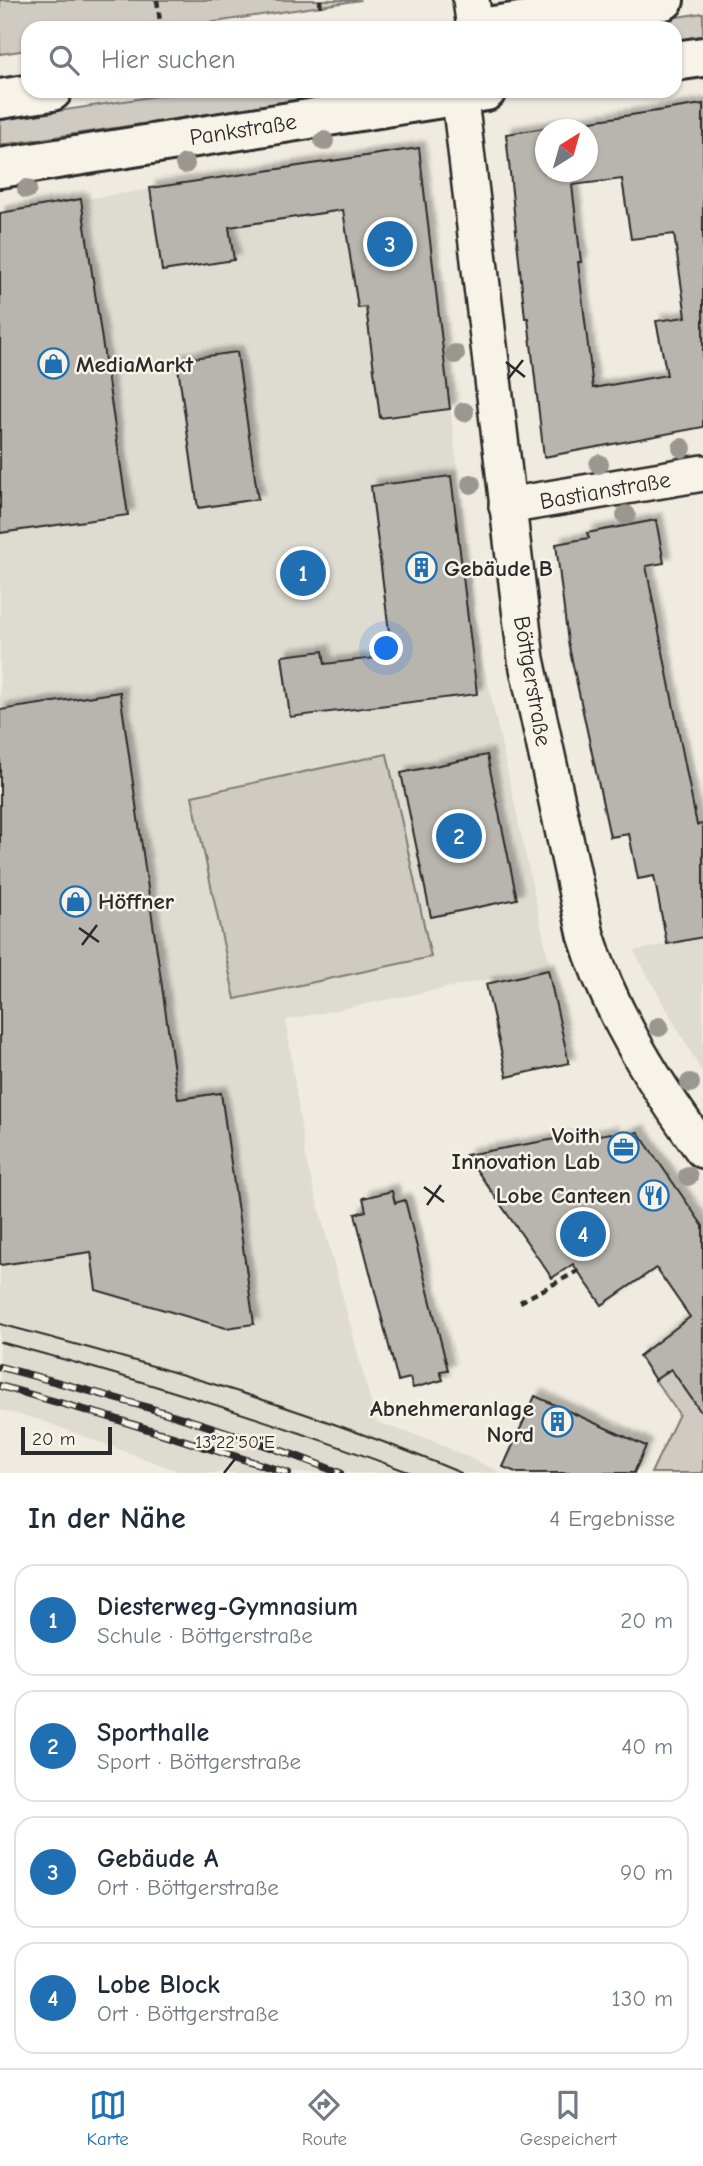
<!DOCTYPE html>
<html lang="de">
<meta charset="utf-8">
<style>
:root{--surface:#fff;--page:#f6f6f7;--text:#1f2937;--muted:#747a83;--line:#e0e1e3;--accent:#1f6fb2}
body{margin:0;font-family:"Comic Neue",sans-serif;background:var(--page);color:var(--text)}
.compass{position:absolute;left:535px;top:119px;width:63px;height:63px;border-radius:50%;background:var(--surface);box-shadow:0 2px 5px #0004;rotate:37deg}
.scale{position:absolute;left:21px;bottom:18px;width:91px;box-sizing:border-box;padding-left:7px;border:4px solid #2b2b2b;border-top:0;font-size:19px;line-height:24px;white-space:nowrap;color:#2b2b2b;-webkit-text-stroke:5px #f7f3e8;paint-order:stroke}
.you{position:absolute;left:387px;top:649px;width:24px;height:24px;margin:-18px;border:5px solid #fff;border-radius:50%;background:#1a73e8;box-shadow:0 0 0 10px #1a73e833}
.badge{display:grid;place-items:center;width:46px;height:46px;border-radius:50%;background:var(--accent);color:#fff;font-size:23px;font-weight:700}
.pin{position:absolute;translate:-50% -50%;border:4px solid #fff;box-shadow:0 2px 7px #0006}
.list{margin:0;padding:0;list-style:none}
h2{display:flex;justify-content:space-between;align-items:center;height:91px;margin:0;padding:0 28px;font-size:30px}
h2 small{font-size:23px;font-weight:400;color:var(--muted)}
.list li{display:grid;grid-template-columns:46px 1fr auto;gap:21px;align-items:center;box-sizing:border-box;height:112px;margin:0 14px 14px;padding:0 14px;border:2px solid var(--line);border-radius:21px}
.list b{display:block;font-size:26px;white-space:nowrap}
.list p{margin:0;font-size:23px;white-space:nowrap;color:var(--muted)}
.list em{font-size:23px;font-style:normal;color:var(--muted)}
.icon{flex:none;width:38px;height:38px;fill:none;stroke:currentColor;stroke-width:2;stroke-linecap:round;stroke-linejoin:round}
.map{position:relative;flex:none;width:703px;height:1473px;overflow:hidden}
.search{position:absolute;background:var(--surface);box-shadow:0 2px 5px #0004;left:21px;right:21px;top:21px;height:77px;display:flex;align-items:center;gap:18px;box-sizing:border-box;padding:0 24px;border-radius:21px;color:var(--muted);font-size:26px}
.sheet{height:595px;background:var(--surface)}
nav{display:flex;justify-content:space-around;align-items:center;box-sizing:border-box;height:98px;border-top:2px solid var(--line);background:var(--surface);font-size:19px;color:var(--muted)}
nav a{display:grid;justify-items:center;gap:4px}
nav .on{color:var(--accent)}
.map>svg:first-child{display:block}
.built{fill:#dedbd1}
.green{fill:#cfcbc2;stroke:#7d7b76;stroke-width:2}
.building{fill:#b8b5ae;stroke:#2b2b2b;stroke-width:2;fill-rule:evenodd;filter:url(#shadow)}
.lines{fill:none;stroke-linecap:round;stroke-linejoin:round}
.minor-casing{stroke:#2b2b2b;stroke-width:40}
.secondary-casing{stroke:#2b2b2b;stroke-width:44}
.path{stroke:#2b2b2b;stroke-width:4.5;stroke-dasharray:7 5;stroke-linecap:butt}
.minor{stroke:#f7f3e8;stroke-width:35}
.secondary{stroke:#f7f3e8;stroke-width:38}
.tram{stroke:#2b2b2b;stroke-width:2}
.rail-casing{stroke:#2b2b2b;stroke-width:8}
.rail{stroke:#f7f3e8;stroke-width:5;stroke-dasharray:16;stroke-linecap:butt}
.tree{fill:#9a9791}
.ticks{fill:none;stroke:#2b2b2b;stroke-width:2.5}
.labels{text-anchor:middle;stroke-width:5;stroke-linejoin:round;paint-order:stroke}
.street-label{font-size:23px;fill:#2b2b2b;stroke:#f7f3e8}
.poi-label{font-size:23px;font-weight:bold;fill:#2b2b2b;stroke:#f7f3e8;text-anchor:start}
.ticks-label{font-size:18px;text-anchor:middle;fill:#2b2b2b;stroke:#f7f3e8;stroke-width:5;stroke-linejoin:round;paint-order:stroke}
</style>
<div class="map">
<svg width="703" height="1473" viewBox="0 0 703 1473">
<defs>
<filter id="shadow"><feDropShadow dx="6" dy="-6" stdDeviation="2" flood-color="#0004"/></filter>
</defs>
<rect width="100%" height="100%" fill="#efebe0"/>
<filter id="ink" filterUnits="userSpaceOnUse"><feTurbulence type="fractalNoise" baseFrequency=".0143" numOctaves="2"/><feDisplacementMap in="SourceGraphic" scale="14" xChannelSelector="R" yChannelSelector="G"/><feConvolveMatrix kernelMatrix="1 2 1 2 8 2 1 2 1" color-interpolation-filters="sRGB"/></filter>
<g filter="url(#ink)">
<g class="built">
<path d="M419,148L477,632L550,967L286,1020L305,1156L376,1422L433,1441L502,1473H183L40,1420L0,1410V212Z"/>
<path d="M703,937V1074L634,951Z"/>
</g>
<g class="green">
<path d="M0,0H361L175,28H28V50L0,54Z"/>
<path d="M703,13V39L675,43V28H606Z"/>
<path d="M189,91H334L329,96L0,145V120Z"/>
<path d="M387,754L431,957L235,999L192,796Z"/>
<path d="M703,1345V1473H651L679,1414L655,1380Z"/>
</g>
<g class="building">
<path d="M703,104V427L544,457L528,318H525L506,134ZM545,130H587V172H545ZM622,179L631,239L674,234L686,317L656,321L667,375L593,388L578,262H581L572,185Z"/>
<path d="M419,148L450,409L380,418L366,307L358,308L343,210L229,227L234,260L162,271L150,188Z"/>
<path d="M81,199L128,515L0,533V213Z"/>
<path d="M237,352L258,499L198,508L177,360Z"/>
<path d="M451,476L477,694L290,717L282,656L323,651L325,664L392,656L371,486Z"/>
<path d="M656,520L664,563L646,566L697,825L703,824V937L667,944L654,876L638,879L629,834L610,837L568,642L556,544L589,538L587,533Z"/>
<path d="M120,692L178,1099L221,1093L254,1324L226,1328L96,1290L91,1252L0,1265V710Z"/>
<path d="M487,755L517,899L431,917L401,773Z"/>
<path d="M548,970L569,1063L507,1077L486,984Z"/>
<path d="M638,1132L703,1226V1415L671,1369L655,1380L639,1356L690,1317L656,1268L602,1305L573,1264L552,1278L466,1155L561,1138L569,1140L611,1133L616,1139Z"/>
<path d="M392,1191L395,1203L405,1200L448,1370L440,1371L443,1380L413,1388L410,1378L398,1381L355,1214L366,1211L363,1198Z"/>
<path d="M535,1396L646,1446L634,1473H518L503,1467Z"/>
</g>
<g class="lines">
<defs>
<g id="minor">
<path d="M471,0L475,28"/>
<path d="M459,91L526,659L586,935C610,1013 655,1084 703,1150"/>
<path d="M507,506L703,473"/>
</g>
<g id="secondary">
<path d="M480,28L664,0"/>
<path d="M675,61L703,57"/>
<path d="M0,99L52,91"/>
<path d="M0,168L486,91"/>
</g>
</defs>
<use href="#minor" class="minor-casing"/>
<use href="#secondary" class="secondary-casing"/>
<g class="path">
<path d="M157,0L161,28"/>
<path d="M320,0L321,11"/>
<path d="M520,1302L578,1271"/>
</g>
<use href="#minor" class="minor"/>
<use href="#secondary" class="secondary"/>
<g class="tram">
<path d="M0,1324C156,1365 312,1410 461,1473"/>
<path d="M0,1342C140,1379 276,1422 411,1473"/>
</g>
<defs>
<g id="rail">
<path d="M0,1367C115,1397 230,1429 340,1473"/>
<path d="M0,1386L106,1416L288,1473"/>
</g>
</defs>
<use href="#rail" class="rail-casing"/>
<use href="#rail" class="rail"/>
</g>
<g class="tree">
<circle cx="324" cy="141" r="10"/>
<circle cx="185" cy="164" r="10"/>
<circle cx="27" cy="189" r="10"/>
<circle cx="455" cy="354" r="10"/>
<circle cx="464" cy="412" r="10"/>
<circle cx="682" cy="448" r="10"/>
<circle cx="599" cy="464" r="10"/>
<circle cx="471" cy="484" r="10"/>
<circle cx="626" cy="515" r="10"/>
<circle cx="659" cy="1027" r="10"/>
<circle cx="690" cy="1083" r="10"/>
<circle cx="688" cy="1176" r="10"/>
</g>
</g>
<path class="ticks" d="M506,362L525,377M508,379L523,360M79,928L99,942M82,945L97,925M424,1187L444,1202M427,1205L441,1185M224,1473L235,1459"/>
<defs>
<symbol id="shop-ring" viewBox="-11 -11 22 22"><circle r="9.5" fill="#f7f3e8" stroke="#1f6fb2" stroke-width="1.5"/><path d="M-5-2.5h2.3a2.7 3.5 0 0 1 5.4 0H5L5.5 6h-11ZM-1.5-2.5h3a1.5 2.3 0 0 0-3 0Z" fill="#1f6fb2"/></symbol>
<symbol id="building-ring" viewBox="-11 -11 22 22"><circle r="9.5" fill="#f7f3e8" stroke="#1f6fb2" stroke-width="1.5"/><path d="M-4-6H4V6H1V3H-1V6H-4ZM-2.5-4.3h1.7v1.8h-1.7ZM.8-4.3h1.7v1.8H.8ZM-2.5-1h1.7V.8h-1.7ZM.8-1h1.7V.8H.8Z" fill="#1f6fb2"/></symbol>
<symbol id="office-ring" viewBox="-11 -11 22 22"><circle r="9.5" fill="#f7f3e8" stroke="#1f6fb2" stroke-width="1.5"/><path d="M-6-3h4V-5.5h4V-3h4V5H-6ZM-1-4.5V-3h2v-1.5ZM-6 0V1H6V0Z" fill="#1f6fb2"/></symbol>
<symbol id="restaurant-ring" viewBox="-11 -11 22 22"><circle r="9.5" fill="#f7f3e8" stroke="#1f6fb2" stroke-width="1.5"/><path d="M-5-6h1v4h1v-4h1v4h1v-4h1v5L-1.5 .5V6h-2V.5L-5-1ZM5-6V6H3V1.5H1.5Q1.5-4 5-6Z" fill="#1f6fb2"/></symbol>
</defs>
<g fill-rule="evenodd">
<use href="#shop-ring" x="36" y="346" width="35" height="35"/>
<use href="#building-ring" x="404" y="550" width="35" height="35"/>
<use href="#shop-ring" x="58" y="884" width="35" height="35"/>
<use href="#office-ring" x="606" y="1130" width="35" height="35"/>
<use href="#restaurant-ring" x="636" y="1178" width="35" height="35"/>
<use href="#building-ring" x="540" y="1404" width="35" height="35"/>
</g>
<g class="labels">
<g class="street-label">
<text transform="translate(243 129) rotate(-9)" y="8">Pankstraße</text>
<text transform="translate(605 490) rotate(-10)" y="8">Bastianstraße</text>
<text transform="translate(533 681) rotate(80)" y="8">Böttgerstraße</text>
</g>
<g class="poi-label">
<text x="76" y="372">MediaMarkt</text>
<text x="444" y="576">Gebäude B</text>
<text x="98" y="909">Höffner</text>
<text x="600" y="1143" text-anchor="end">Voith<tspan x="600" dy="26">Innovation Lab</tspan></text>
<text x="631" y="1203" text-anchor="end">Lobe Canteen</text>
<text x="534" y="1416" text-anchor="end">Abnehmeranlage<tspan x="534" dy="26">Nord</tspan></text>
</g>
</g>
<g class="ticks-label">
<text x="235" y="1448">13°22'50"E</text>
</g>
</svg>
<svg class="compass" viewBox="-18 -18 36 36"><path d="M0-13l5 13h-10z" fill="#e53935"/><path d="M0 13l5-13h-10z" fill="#747a83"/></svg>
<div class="scale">20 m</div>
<div class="you"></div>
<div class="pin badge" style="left:303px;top:573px">1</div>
<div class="pin badge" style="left:459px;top:836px">2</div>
<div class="pin badge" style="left:390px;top:244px">3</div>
<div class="pin badge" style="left:583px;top:1234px">4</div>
<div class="search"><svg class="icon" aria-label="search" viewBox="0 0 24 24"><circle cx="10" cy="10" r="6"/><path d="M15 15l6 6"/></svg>Hier suchen</div>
</div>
<section class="sheet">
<h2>In der Nähe<small>4 Ergebnisse</small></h2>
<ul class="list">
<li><span class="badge">1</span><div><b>Diesterweg-Gymnasium</b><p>Schule · Böttgerstraße</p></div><em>20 m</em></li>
<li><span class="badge">2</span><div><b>Sporthalle</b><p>Sport · Böttgerstraße</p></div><em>40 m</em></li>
<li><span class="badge">3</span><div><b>Gebäude A</b><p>Ort · Böttgerstraße</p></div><em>90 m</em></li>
<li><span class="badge">4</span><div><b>Lobe Block</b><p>Ort · Böttgerstraße</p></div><em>130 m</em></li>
</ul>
</section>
<nav>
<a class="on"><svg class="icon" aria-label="map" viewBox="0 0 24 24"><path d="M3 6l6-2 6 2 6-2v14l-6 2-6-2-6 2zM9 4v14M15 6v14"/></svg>Karte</a>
<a><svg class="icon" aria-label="directions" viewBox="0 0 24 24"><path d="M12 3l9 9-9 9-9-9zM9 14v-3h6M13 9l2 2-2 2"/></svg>Route</a>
<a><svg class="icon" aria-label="saved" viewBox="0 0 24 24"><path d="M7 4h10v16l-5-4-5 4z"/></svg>Gespeichert</a>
</nav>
